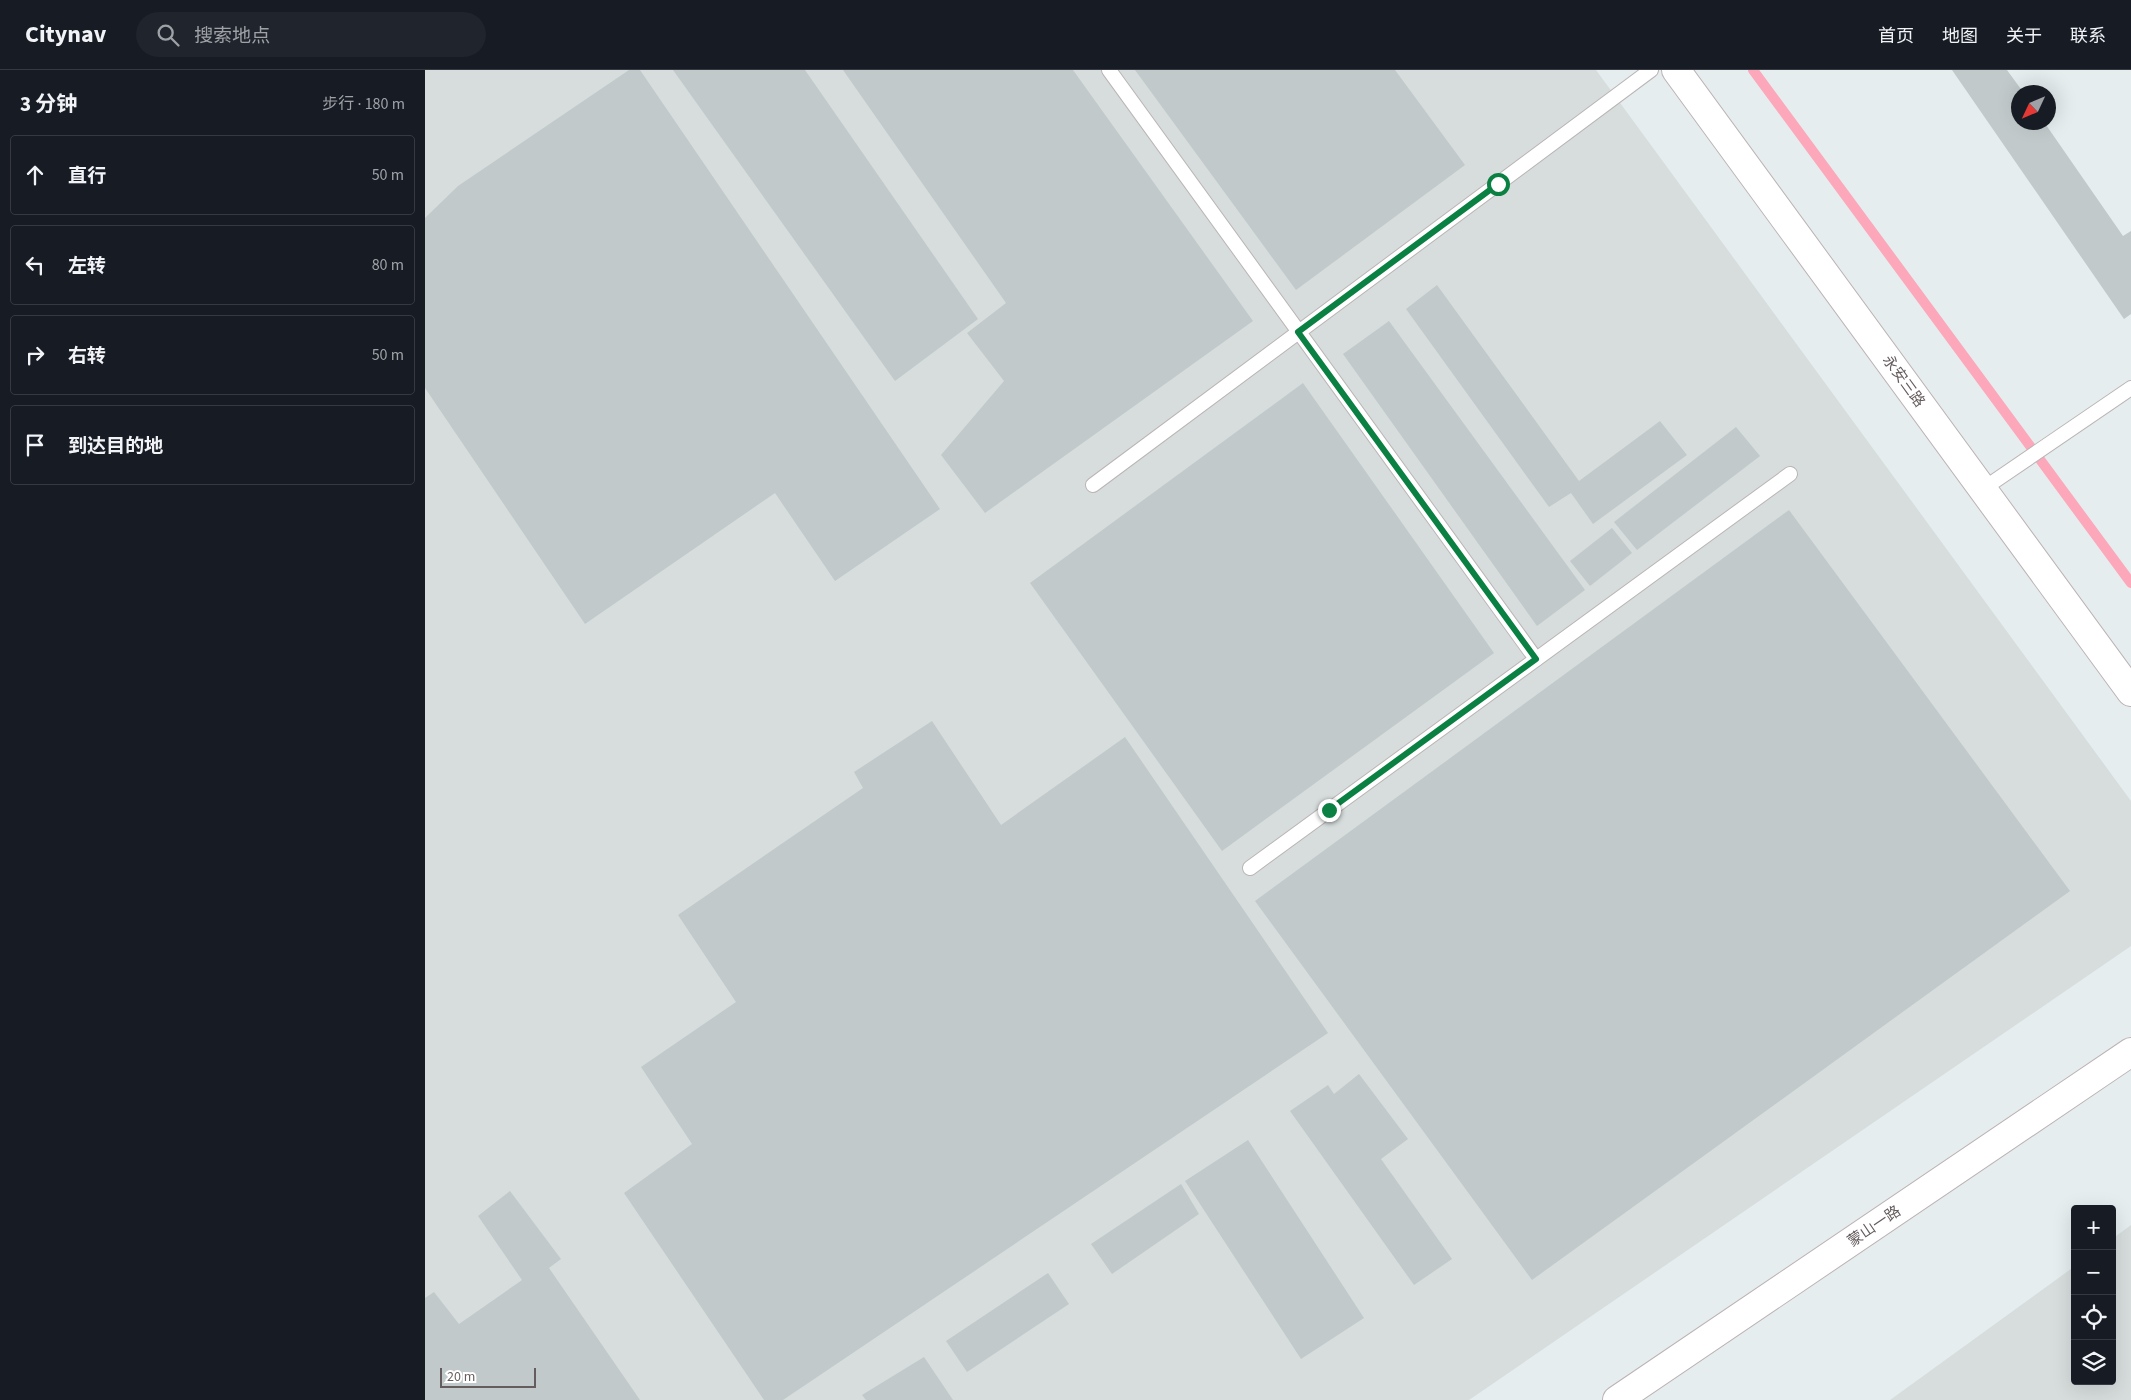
<!DOCTYPE html>
<html lang="zh">
<meta charset="utf-8">
<style>
:root{--surface:#171b24;--page:#20242c;--text:#f1f3f6;--muted:#9ea1a6;--line:#363941}
body{margin:0;font-family:"Source Sans 3","Noto Sans SC",sans-serif;background:var(--page);color:var(--text)}
.controls{position:absolute;right:15px;bottom:15px;display:grid;overflow:hidden;border-radius:5px;box-shadow:0 5px 20px #0002}
.controls button{width:45px;height:45px;display:grid;place-items:center;padding:0;border:0;border-bottom:1px solid var(--line);background:var(--surface);color:var(--text);font:25px sans-serif}
.compass{position:absolute;left:1586px;top:15px;width:45px;height:45px;border-radius:50%;background:var(--surface);box-shadow:0 5px 20px #0002;rotate:226deg}
.scale{position:absolute;left:15px;bottom:12px;width:96px;box-sizing:border-box;padding-left:5px;border:2px solid #655c5d;border-top:0;font-size:14px;line-height:18px;white-space:nowrap;color:#655c5d;-webkit-text-stroke:4px #fff;paint-order:stroke}
.stop{position:absolute;width:15px;height:15px;margin:-11px;border:4px solid #0b8043;border-radius:50%;background:#fff}
.stop.end{background:#0b8043;border-color:#fff;box-shadow:0 1px 5px #0008}
.list{margin:0;padding:0;list-style:none}
h2{display:flex;justify-content:space-between;align-items:center;height:65px;margin:0;padding:0 20px;font-size:21px}
h2 small{font-size:16px;font-weight:400;color:var(--muted)}
.list li{display:grid;grid-template-columns:32px 1fr auto;gap:15px;align-items:center;box-sizing:border-box;height:80px;margin:0 10px 10px;padding:0 10px;border:1px solid var(--line);border-radius:5px}
.list b{display:block;font-size:19px;white-space:nowrap}
.list em{font-size:16px;font-style:normal;color:var(--muted)}
.icon{flex:none;width:28px;height:28px;fill:none;stroke:currentColor;stroke-width:2;stroke-linecap:round;stroke-linejoin:round}
.map{position:relative;flex:none;width:1706px;height:1330px;overflow:hidden}
header{display:flex;align-items:center;gap:30px;box-sizing:border-box;height:70px;padding:0 25px;background:var(--surface);border-bottom:1px solid var(--line)}
header strong{font-size:24px}
nav{display:flex;gap:28px;margin-inline-start:auto;font-size:18px}
.search{width:350px;height:45px;background:var(--page);display:flex;align-items:center;gap:12px;box-sizing:border-box;padding:0 18px;border-radius:28px;color:var(--muted);font-size:19px}
main{display:flex}
aside{flex:1;background:var(--surface)}
.map>svg:first-child{display:block}
.industrial{fill:#d7dddd}
.lines{fill:none;stroke-linecap:round;stroke-linejoin:round}
.stream{stroke:#fca7ba;stroke-width:10}
.building{fill:#c1c9ca}
.service-casing{stroke:#bbb5b5;stroke-width:16}
.secondary-casing{stroke:#bcb3b4;stroke-width:30}
.service{stroke:#fff;stroke-width:14}
.secondary{stroke:#fff;stroke-width:28}
.route{stroke:#0b8043;stroke-width:6}
.labels{text-anchor:middle;stroke-width:4;stroke-linejoin:round;paint-order:stroke}
.street-label{font-size:15px;fill:#655c5d;stroke:#fff}
</style>
<header>
<strong>Citynav</strong>
<div class="search"><svg class="icon" aria-label="search" viewBox="0 0 24 24"><circle cx="10" cy="10" r="6"/><path d="M15 15l6 6"/></svg>搜索地点</div>
<nav><a>首页</a><a>地图</a><a>关于</a><a>联系</a></nav>
</header>
<main>
<aside>
<h2>3 分钟<small>步行 · 180 m</small></h2>
<ul class="list">
<li><svg class="icon" aria-label="ahead" viewBox="0 0 24 24"><path d="M12 20V5M6 11l6-6 6 6"/></svg><div><b>直行</b></div><em>50 m</em></li>
<li><svg class="icon" aria-label="left" viewBox="0 0 24 24"><path d="M17 20v-9H6M10 6l-5 5 5 5"/></svg><div><b>左转</b></div><em>80 m</em></li>
<li><svg class="icon" aria-label="right" viewBox="0 0 24 24"><path d="M7 20v-9h11M14 6l5 5-5 5"/></svg><div><b>右转</b></div><em>50 m</em></li>
<li><svg class="icon" aria-label="arrive" viewBox="0 0 24 24"><path d="M6 21V4h12l-3 4 3 4H6"/></svg><div><b>到达目的地</b></div></li>
</ul>
</aside>
<div class="map">
<svg width="1706" height="1330" viewBox="0 0 1706 1330">
<rect width="100%" height="100%" fill="#e5edee"/>
<g class="industrial">
<path d="M0,0H1171L1706,731V876L1044,1330H0Z"/>
<path d="M1706,1155V1330H1465L1650,1196V1311H1687V1169Z"/>
</g>
<g class="lines">
<path class="stream" d="M1328,0L1706,513"/>
</g>
<g class="building">
<path d="M204,0H215L515,439L410,511L350,423L160,554L0,318V148L33,116Z"/>
<path d="M248,0H380L553,249L470,311Z"/>
<path d="M418,0H648L828,251L560,443L516,385L579,311L542,263L581,233Z"/>
<path d="M710,0H970L1040,95L871,220Z"/>
<path d="M1527,0H1582L1598,22H1594V52H1619L1698,166L1706,161V244L1699,249Z"/>
<path d="M1012,215L1154,411L1235,351L1262,385L1168,454L1146,423L1124,437L981,239Z"/>
<path d="M964,251L1160,520L1112,556L918,284Z"/>
<path d="M878,313L1069,583L797,781L605,513Z"/>
<path d="M1311,357L1335,386L1212,480L1189,452Z"/>
<path d="M1364,440L1645,821L1107,1210L830,831Z"/>
<path d="M1187,458L1207,483L1165,516L1145,491Z"/>
<path d="M507,651L576,755L700,667L903,963L358,1330H339L199,1123L267,1074L216,997L311,932L253,845L438,718L429,702Z"/>
<path d="M934,1004L983,1069L956,1089L1027,1189L989,1215L865,1041L903,1015L909,1024Z"/>
<path d="M823,1070L939,1248L876,1289L760,1111Z"/>
<path d="M756,1114L774,1144L687,1204L666,1174Z"/>
<path d="M85,1121L136,1189L124,1198L215,1330H0V1228L9,1222L34,1254L97,1210L53,1146Z"/>
<path d="M623,1203L644,1234L542,1302L521,1271Z"/>
<path d="M499,1287L528,1330H441L437,1325Z"/>
</g>
<g class="lines">
<defs>
<g id="service">
<path d="M684,0L1111,589"/>
<path d="M668,415L1226,0"/>
<path d="M1558,419L1706,318"/>
<path d="M825,798L1365,404"/>
</g>
<g id="secondary">
<path d="M1251,0L1706,622"/>
<path d="M1192,1330L1706,982"/>
</g>
</defs>
<use href="#service" class="service-casing"/>
<use href="#secondary" class="secondary-casing"/>
<use href="#service" class="service"/>
<use href="#secondary" class="secondary"/>
</g>
<g class="lines">
<path class="route" d="M904,740L1111,589L873,262L1073,114"/>
</g>
<g class="labels">
<g class="street-label">
<text transform="translate(1479 311) rotate(54)" y="5">永安三路</text>
<text transform="translate(1449 1156) rotate(-34)" y="5">蒙山一路</text>
</g>
</g>
</svg>
<div class="controls">
<button>+</button>
<button>−</button>
<button><svg class="icon" aria-label="locate" viewBox="0 0 24 24"><circle cx="12" cy="12" r="6"/><path d="M12 2v4M12 18v4M2 12h4M18 12h4"/></svg></button>
<button><svg class="icon" aria-label="layers" viewBox="0 0 24 24"><path d="M12 4l9 5-9 5-9-5zM3 14l9 5 9-5"/></svg></button>
</div>
<svg class="compass" viewBox="-18 -18 36 36"><path d="M0-13l5 13h-10z" fill="#e53935"/><path d="M0 13l5-13h-10z" fill="#9ea1a6"/></svg>
<div class="scale">20 m</div>
<div class="stop" style="left:1073px;top:114px"></div>
<div class="stop end" style="left:904px;top:740px"></div>
</div>
</main>
